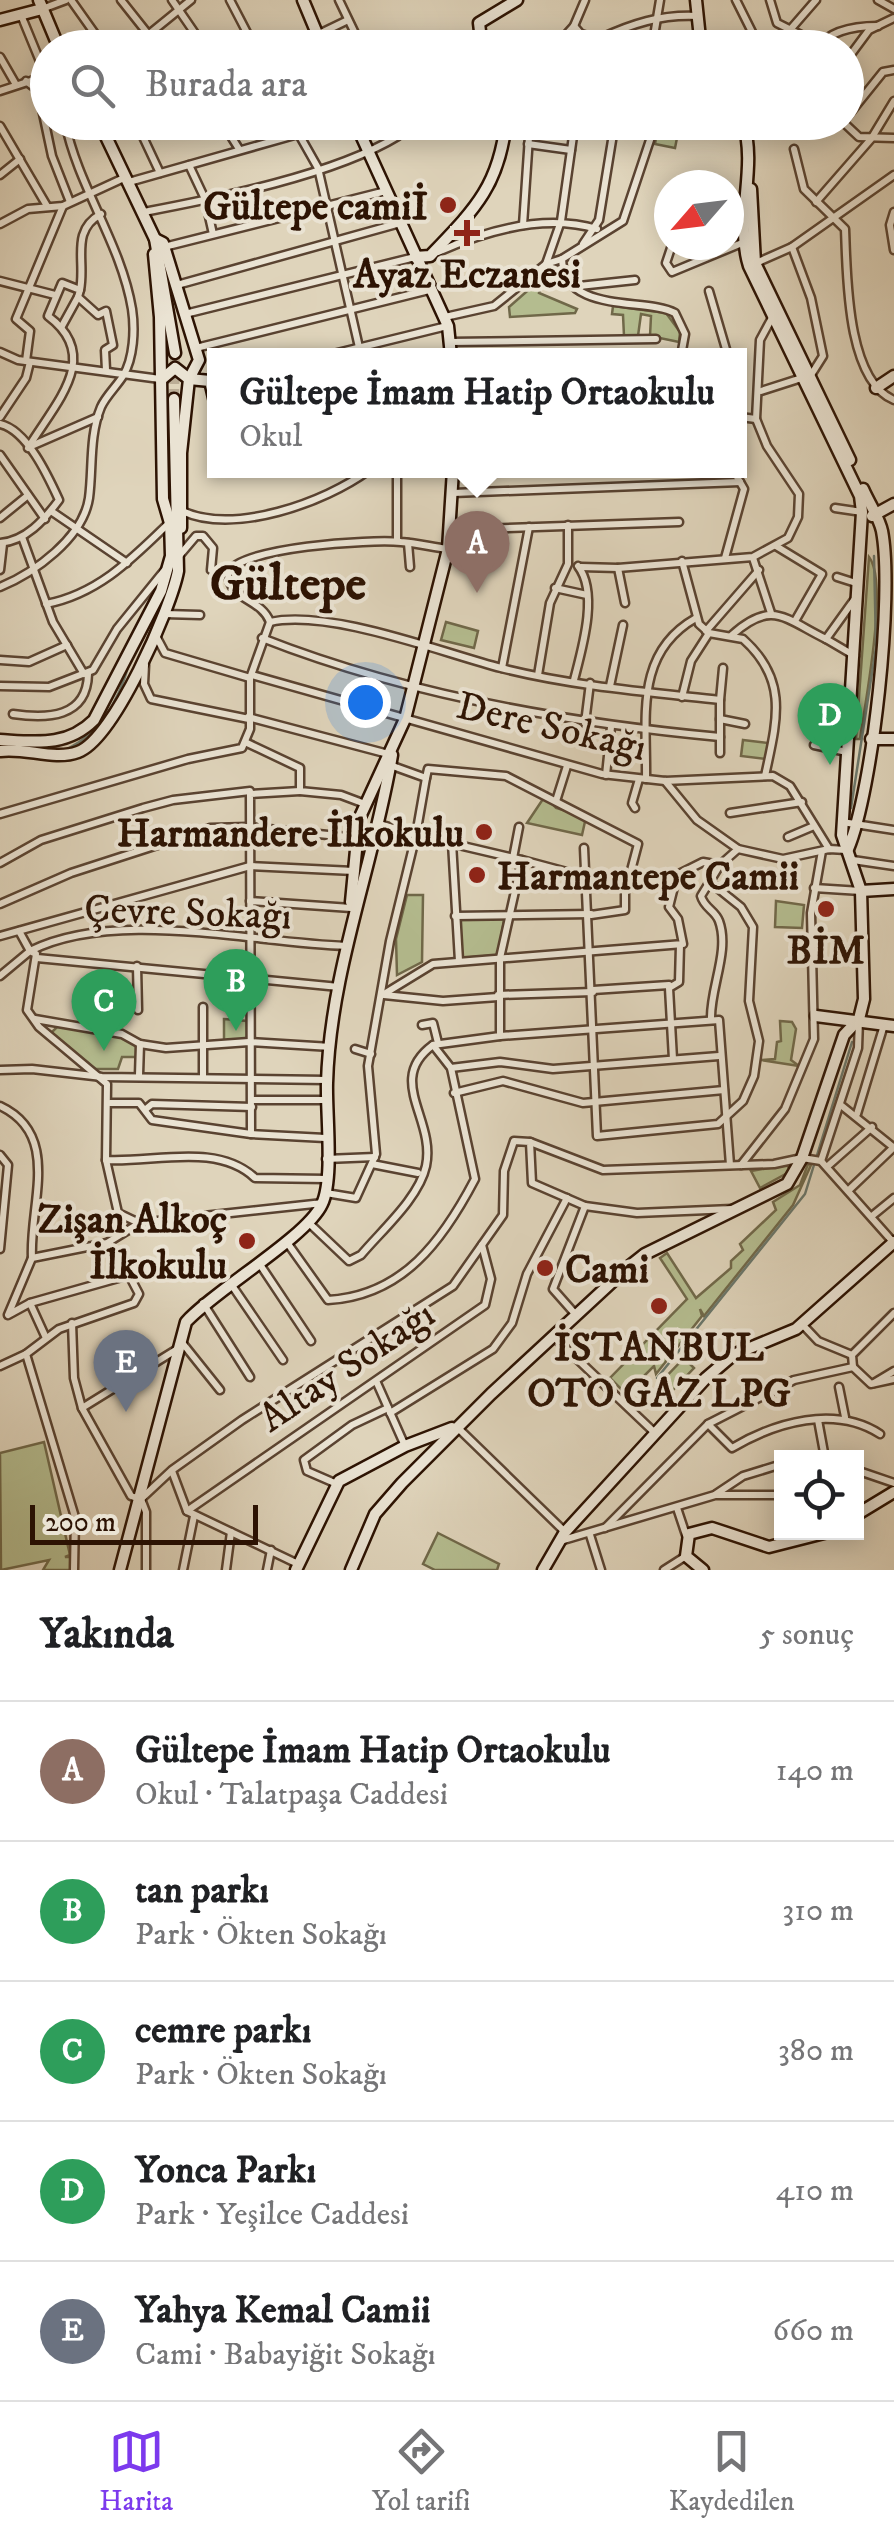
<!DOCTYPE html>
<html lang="tr">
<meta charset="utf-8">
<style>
:root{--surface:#fff;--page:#f6f6f6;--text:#202124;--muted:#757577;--line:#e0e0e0;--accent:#7c3aed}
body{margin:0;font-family:"IM FELL DW Pica",serif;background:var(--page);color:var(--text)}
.controls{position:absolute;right:30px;bottom:30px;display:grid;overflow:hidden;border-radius:0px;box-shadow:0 5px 25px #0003}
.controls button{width:90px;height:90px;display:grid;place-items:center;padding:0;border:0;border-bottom:2px solid var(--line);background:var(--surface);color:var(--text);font:50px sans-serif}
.compass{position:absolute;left:654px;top:170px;width:90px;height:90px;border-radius:50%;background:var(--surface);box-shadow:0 5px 25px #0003;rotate:242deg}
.scale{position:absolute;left:30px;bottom:25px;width:228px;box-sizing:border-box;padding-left:10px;border:5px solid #2d1303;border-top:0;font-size:28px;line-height:35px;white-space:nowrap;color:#2d1303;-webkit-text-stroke:8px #eae3d3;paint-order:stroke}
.you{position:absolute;left:365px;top:702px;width:35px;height:35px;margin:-25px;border:8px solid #fff;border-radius:50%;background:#1a73e8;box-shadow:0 0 0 15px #1a73e833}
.badge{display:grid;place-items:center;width:65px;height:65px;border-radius:50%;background:var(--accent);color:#fff;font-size:32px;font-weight:700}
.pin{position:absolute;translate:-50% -82px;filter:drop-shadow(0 2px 5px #0008)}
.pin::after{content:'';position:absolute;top:52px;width:35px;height:30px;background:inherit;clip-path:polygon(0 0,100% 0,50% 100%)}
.popup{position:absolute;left:207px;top:348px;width:540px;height:130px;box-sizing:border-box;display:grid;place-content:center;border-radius:0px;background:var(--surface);filter:drop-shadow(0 2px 8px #0005);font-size:32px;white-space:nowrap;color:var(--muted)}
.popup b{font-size:38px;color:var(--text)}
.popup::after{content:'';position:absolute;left:50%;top:100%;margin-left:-20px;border:20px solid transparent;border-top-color:var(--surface)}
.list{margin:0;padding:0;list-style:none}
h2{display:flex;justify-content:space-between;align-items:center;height:130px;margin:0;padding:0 40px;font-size:42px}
h2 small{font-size:32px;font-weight:400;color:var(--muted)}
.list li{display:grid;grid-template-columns:65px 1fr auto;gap:30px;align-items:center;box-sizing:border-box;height:140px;padding:0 40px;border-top:2px solid var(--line)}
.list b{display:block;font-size:38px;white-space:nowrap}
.list p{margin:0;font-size:32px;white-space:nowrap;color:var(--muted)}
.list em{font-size:32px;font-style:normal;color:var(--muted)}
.icon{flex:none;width:55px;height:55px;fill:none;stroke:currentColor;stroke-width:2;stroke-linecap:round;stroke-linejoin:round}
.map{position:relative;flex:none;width:894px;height:1570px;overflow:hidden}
.search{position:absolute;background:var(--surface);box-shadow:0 5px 25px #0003;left:30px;right:30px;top:30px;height:110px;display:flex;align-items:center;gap:25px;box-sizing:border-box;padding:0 35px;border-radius:55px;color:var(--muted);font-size:38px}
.sheet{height:830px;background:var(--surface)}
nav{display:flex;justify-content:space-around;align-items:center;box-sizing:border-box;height:140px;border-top:2px solid var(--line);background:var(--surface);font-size:28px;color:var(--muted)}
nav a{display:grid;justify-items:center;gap:5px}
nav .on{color:var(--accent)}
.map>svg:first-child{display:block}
.green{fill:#b4bc8f;stroke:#706849;stroke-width:2.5}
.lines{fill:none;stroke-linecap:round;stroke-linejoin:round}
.stream{stroke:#6a766a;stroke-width:2.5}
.secondary-tunnel{stroke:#bbad96;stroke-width:10;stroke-dasharray:10 5;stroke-linecap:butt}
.street-casing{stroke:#5a4331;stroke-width:11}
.secondary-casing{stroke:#2d1303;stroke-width:15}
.street{stroke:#eae3d3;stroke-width:6}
.secondary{stroke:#eae3d3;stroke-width:10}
.poi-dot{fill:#8f2418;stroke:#eae3d3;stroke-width:4}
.labels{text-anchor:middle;stroke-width:8;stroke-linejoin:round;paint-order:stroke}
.poi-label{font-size:40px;font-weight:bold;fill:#2d1303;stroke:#eae3d3;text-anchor:end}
.street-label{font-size:40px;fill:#2d1303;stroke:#eae3d3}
.district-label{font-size:50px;font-weight:bold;fill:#2d1303;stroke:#eae3d3}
</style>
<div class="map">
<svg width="894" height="1570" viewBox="0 0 894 1570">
<rect width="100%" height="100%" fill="#dfd4bb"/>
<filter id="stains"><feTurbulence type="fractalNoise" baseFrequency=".002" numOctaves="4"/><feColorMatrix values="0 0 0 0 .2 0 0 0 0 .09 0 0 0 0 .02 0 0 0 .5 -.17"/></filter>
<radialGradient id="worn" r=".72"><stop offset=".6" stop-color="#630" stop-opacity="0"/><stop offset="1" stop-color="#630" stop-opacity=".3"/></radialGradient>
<g class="green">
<path d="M680,123L675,148L655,144L658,126Z"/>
<path d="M542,278L539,293L577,309L575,313L510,317L509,307Z"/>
<path d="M613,306L666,313L680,332L679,342L650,336L651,316L641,314L638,336H624L623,315L612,314Z"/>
<path d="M869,557C889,582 865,703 860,739H856Z"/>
<path d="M446,622L478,631L474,648L441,640Z"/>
<path d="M743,740L768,743L766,759L741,756Z"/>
<path d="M545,796L556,808L586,817L582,835L527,823Z"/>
<path d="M407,895H423L422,962L397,975L396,939Z"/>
<path d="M776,901L804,905L802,928L775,927Z"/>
<path d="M458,915H505L498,955L460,958Z"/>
<path d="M224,1019L247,1021V1040L224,1042Z"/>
<path d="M780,1021L792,1022L796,1029L791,1060L799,1066L761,1060L775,1059L777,1042L781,1041Z"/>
<path d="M59,1025L122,1036L138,1045L136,1057H122L118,1069H94L50,1034Z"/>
<path d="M808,1164L811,1165L793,1205L704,1316L700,1309L702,1316L656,1374L654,1366L626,1394L610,1378L687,1299L660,1258L667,1253L696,1298L731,1268V1261L743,1250L740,1244L776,1210L773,1202L800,1185Z"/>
<path d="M787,1165L791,1171L760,1188L751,1171Z"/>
<path d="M684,1358L694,1368L672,1391L662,1381Z"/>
<path d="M44,1442L70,1555L65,1557H72V1570H43L49,1560L1,1570L0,1453Z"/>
<path d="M438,1533L499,1564L497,1570H435L423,1564Z"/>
</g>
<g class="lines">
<g class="stream">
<path d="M69,748C102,731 119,700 129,664"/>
<path d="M851,808L876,647L874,556"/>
<path d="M657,1378L805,1194L852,1042"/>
</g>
<path class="secondary-tunnel" d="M174,399L175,353"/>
<defs>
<g id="street">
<path d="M71,0L105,48"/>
<path d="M121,0L148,34"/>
<path d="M172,0L205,48"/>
<path d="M230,0L255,48"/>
<path d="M339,0L362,48"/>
<path d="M736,0L760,48"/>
<path d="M770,0L777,23L819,44"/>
<path d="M878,0L894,9"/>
<path d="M42,9L66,0"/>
<path d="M21,15L46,76"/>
<path d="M574,26L593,48"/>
<path d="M789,31L816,0"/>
<path d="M319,34L348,20"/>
<path d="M581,34L599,39C631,24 661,14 698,16"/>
<path d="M132,48L191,0"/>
<path d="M296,48L319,38"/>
<path d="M554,48L574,26L585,0"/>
<path d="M652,48L660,0"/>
<path d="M817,48C830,30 857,26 878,26"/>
<path d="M0,57L15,83"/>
<path d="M846,61L869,30L894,18"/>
<path d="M26,81L38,90L52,156L70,202"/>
<path d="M0,91L46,76"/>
<path d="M846,118L883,72L894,70"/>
<path d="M136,122L160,173"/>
<path d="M222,122L239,149"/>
<path d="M292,122L318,168L361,356"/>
<path d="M843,122L859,137L894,138"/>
<path d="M0,126L47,206"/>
<path d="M104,136L135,122"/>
<path d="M528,144L571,150"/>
<path d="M794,149L804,189L845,229C847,274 846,380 894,400"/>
<path d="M189,165L205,199L213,234"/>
<path d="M0,175L20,159"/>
<path d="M129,182L298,134"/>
<path d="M816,202L871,139L894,101"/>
<path d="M144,212C218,198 334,175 398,136L397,122"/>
<path d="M894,212L890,225L894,250"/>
<path d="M0,224L28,209L63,206L126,177"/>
<path d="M523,225L530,122"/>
<path d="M583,244L599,220L615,122"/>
<path d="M672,245L666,263L672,272L742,243"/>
<path d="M164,247L386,191"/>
<path d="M438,252C487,230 545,214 597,229"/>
<path d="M562,259C564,315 646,297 675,313L685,334L681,356"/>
<path d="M756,263L792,247L894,175"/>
<path d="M546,264L561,221L575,122"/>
<path d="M0,281L55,295"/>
<path d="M177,285L400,223"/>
<path d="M579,286L635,280"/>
<path d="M80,290C86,261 70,231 101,214"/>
<path d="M709,291L728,356"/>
<path d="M185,314L415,257"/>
<path d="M445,317L494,306L546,264L562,259L623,221L656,122"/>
<path d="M62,326L78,297"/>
<path d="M450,342L656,339"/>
<path d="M196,348L429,290"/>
<path d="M0,352L18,360L160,379"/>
<path d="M325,356L447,326"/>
<path d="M26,361L30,331L16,319L63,206"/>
<path d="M761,391L811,375L823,356L811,298L792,247"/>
<path d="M0,417L26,378L30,362"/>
<path d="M740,417L756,419"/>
<path d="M0,424C27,430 48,476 59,500C44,520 26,541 0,543"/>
<path d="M29,447L98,417"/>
<path d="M28,448C55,403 103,357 48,316L62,283L80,290L78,297L98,315L106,311L113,345L105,350L106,370"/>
<path d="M0,455L45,519"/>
<path d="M453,493L740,482"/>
<path d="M835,508L862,512"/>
<path d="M51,511L127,563"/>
<path d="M182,511C234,535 324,503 369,470"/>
<path d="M0,518L27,496"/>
<path d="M452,530L679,522"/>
<path d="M22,537L53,622L84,674"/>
<path d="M397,541V470"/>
<path d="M408,543L410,567"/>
<path d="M776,546L822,574L795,621"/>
<path d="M179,556L196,536H203L213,548L211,570L228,573"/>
<path d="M725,558L744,489L733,470"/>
<path d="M753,558L771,613"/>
<path d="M682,561L699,624L709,633L743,639C789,680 777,720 765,776"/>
<path d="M581,567L618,568L753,557L788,538L798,517L799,494L767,446L756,419L760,340L773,316"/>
<path d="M618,568L625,603"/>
<path d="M0,570L3,544"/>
<path d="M228,573C240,547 370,539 401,542C416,543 432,547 447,549"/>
<path d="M228,574C230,601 261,598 270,622"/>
<path d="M837,577L859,584"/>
<path d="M0,587C34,573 83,538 89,498C93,468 89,436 101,407C106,396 116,387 123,376C134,358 135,329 132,309C121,243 78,187 65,122"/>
<path d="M555,588L587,595"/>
<path d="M854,600L826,639L855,656"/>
<path d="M46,604C98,594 132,559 169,523"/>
<path d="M165,614L200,615"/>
<path d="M270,622C330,609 440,652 501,668C572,686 647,692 720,700V719L745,724"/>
<path d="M706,631L759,570"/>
<path d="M732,635C772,599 785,619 826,639"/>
<path d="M156,636L165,653L250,678"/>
<path d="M262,638C404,694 569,723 720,737"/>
<path d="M0,660L29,662L67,645"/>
<path d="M145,665L144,684L151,699L249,719"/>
<path d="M502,668L529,527"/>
<path d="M252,675L602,774L665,781L773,776L790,786L829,849"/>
<path d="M538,675L550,603L568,564V525"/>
<path d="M574,680C582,649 599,593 578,566"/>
<path d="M0,686L49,687L93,670L117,629L164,571"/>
<path d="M610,686L623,625"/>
<path d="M682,697L691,661L709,633"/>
<path d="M720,700L723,668"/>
<path d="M13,714C47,719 87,718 88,674"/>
<path d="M248,717L392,755"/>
<path d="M720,719V753"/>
<path d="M585,723L590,683"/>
<path d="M245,742L300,768V791L341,795L365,804"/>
<path d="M814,745L847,752"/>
<path d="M390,765L426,778L416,835L522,860"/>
<path d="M606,775L611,727"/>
<path d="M426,778L428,769L506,776L638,844L625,893V910L591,915"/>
<path d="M646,779C647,717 634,653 696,618"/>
<path d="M665,781L697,820L738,849L720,865L701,896C704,908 715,910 719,921C730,951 710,988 711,1019"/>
<path d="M300,791L250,794L251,1134L325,1138"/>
<path d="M556,801L567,766"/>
<path d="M635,808L632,803L639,779"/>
<path d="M730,813L802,802"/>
<path d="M0,814L188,759L242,748L250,729V678L270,622"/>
<path d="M842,822L894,830"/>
<path d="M788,837L814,826"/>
<path d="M452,843L459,961"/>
<path d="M584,848L597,1136L718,1124L743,1101L754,1076L759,1041L749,1001L753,927L741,907L710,882"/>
<path d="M738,849L783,859L829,849L846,850"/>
<path d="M513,858L519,827"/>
<path d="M853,860L894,866"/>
<path d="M0,863L41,840L143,808L173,800L250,791"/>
<path d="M814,888L861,891"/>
<path d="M250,901L351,908"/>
<path d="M0,904L71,873L210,828L248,827L358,838"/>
<path d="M455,916L591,914"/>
<path d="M19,931L30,951C115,908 252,943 346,946"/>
<path d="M0,936L250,866L354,871"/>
<path d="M37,958L339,987"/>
<path d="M137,966L138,1010"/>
<path d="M0,976L30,951L36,954L27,1010L39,1027L107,1084L106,1160L118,1213L139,1223L323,1203"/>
<path d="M593,990L669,985"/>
<path d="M384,994L433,964L683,944L678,919L669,907L677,875L703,862L720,865"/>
<path d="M384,995L443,1001L498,997"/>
<path d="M498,995L593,992"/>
<path d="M35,1019L122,1034L140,1044L166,1048L249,1042L331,1047"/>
<path d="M422,1025L433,1023L438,1043"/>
<path d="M500,1036L719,1020L730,1165"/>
<path d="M355,1049L371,1054"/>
<path d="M673,1059L669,988L679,982L680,945"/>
<path d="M451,1068L500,1062L553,1069L719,1056"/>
<path d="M0,1070L32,1069L102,1077L327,1080"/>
<path d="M139,1075L140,1044"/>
<path d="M203,1076V1007"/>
<path d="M454,1093L503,1081L583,1103L724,1090"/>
<path d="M252,1100H327"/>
<path d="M110,1103H139L152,1120L251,1134"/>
<path d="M0,1106C62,1135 29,1204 32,1258"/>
<path d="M842,1106L893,1147"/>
<path d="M146,1109L152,1104L252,1107"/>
<path d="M857,1114L884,1025"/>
<path d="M530,1142L603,1170L774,1164L802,1158L821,1161L894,1243"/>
<path d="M0,1155L8,1165L0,1249"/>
<path d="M326,1159L375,1157"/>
<path d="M106,1160C153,1163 217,1142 255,1178L327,1179"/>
<path d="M821,1161L858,1048L859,1020"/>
<path d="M372,1164L418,1173"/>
<path d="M741,1165L785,1109L814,1039L811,913L822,851"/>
<path d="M829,1165L872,1127"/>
<path d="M850,1189L894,1147"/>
<path d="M326,1193L356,1198L376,1154L368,1066L390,941L416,835L379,824"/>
<path d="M585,1206L637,1213L732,1209"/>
<path d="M872,1216L894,1198"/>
<path d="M309,1223L349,1261L361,1255C382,1230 419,1198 426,1166C436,1119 385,1080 433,1045L500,1036V958L522,860L589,878"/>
<path d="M286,1241L328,1300C403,1296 443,1240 475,1179L451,1068L433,1045"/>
<path d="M259,1263L311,1341"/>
<path d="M231,1284L283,1360"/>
<path d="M30,1303L129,1275L139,1294L134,1303L59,1329L26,1354L75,1517L74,1570"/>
<path d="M203,1303L250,1377"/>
<path d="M72,1323L74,1378L82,1408L131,1496L140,1499"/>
<path d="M801,1323L818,1341L852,1355"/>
<path d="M554,1337L655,1433"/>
<path d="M46,1338L30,1303L8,1315L32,1258L107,1243L138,1224"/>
<path d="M180,1340L220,1390"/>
<path d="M0,1366L26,1354"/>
<path d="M853,1367L852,1355L894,1313"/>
<path d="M853,1367L871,1384L894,1379"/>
<path d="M377,1383L405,1446"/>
<path d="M874,1383L894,1371"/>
<path d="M839,1387L845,1417"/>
<path d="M82,1408L179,1348"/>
<path d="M390,1413L493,1349L512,1323L527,1274L567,1198"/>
<path d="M818,1420L825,1458"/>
<path d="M708,1424L732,1448C776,1422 835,1405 880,1434"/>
<path d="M458,1428L565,1532"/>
<path d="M856,1470L894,1483"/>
<path d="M172,1471L187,1511L298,1564"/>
<path d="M337,1484L307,1471L304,1460L352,1425L388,1408"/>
<path d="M716,1494L743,1476L782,1464"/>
<path d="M142,1498L172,1470L242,1420L453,1286L503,1215L504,1171L514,1141L530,1142L532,1183L585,1206L553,1289L576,1315"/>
<path d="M141,1499L146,1512V1570"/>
<path d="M677,1508L686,1535"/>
<path d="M187,1511L485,1305L491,1279L482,1245"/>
<path d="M605,1528L708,1424L794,1380L853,1367"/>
<path d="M590,1535L601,1570"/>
<path d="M560,1541L715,1495H782"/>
<path d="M183,1570L194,1516"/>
<path d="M226,1570L231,1532"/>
<path d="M267,1570L271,1550"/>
<path d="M664,1570L686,1556"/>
</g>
<g id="secondary">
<path d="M39,0L59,48"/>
<path d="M303,0L323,48"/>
<path d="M696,0L701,48"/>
<path d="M0,20L42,9"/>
<path d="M482,48L479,23L517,0"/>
<path d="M99,122L155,239L175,353"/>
<path d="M355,122L448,326L451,356"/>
<path d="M743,122C758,169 734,218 749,266L860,496L862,512L842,835L861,891L864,999L859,1019"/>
<path d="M751,189L755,263L850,460"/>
<path d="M155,239L163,243L199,360L189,379L210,381L215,402"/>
<path d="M154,254L160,317L163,499L170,523"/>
<path d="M415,257L430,256C473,211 499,187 506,122"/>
<path d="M162,379L175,368L189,379L181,453V528"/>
<path d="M876,388L894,376"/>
<path d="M872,516L894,504"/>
<path d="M871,739H894"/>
<path d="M0,740C36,742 67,747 94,720L161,591L171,556L170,520"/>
<path d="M0,751C25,747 54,761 78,752C114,739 171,608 178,571L174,399"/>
<path d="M848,849C873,790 894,594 882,531C879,517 869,503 863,489"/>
<path d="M861,891L894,889"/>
<path d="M351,902L359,819L405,719L448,549L453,470"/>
<path d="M816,1016L894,1026"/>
<path d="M856,1515L894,1492"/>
<path d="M120,1570L186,1322C216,1289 307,1237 322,1204C334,1179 326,1113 327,1083C330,971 374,864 392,755"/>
<path d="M296,1570L339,1481L405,1446L452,1428"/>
<path d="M351,1570L375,1514L402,1483L491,1394L626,1269L645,1254L787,1184L802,1158L844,1035L859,1019"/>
<path d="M543,1570L565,1532L706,1378L733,1355L796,1329L894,1242"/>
<path d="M703,1570L686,1556L689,1534L712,1528L769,1547L828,1532"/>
</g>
</defs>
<use href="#street" class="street-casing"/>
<use href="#secondary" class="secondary-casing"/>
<use href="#street" class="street"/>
<use href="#secondary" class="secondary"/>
</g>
<g class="poi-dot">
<circle cx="448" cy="205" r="10"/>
<path d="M462 218h10v10h10v10h-10v10h-10v-10h-10v-10h10z"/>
<circle cx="484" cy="832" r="10"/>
<circle cx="477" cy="875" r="10"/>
<circle cx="826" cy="909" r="10"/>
<circle cx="247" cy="1241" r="10"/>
<circle cx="545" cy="1268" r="10"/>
<circle cx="659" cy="1306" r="10"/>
</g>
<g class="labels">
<g class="poi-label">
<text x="428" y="219">Gültepe camiİ</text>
<text x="467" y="287" text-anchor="middle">Ayaz Eczanesi</text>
<text x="464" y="846">Harmandere İlkokulu</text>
<text x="497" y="889" text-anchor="start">Harmantepe Camii</text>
<text x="826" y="963" text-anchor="middle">BİM</text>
<text x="227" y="1232">Zişan Alkoç<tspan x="227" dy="46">İlkokulu</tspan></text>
<text x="565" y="1282" text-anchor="start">Cami</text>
<text x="659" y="1360" text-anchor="middle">İSTANBUL<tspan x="659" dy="46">OTO GAZ LPG</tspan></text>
</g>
<g class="street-label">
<text transform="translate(552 725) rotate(13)" y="14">Dere Sokağı</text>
<text transform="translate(188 911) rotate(2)" y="14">Çevre Sokağı</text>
<text transform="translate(346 1365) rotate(-34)" y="14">Altay Sokağı</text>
</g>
<g class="district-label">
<text x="288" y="599">Gültepe</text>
</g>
</g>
<rect width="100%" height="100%" filter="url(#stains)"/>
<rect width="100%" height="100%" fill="url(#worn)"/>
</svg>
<div class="controls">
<button><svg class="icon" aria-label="locate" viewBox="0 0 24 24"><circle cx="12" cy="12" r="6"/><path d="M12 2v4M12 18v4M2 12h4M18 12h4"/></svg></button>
</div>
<svg class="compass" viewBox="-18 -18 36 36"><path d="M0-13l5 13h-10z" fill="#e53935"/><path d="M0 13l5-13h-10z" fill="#757577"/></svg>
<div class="scale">200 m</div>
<div class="you"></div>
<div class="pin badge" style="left:477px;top:593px;background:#8d6e63">A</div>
<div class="popup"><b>Gültepe İmam Hatip Ortaokulu</b>Okul</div>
<div class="pin badge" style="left:236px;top:1031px;background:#2e9e5b">B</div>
<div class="pin badge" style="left:104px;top:1051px;background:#2e9e5b">C</div>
<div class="pin badge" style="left:830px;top:765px;background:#2e9e5b">D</div>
<div class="pin badge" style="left:126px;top:1412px;background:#6b7280">E</div>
<div class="search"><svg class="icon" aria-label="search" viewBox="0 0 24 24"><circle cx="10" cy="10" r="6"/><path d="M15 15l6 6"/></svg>Burada ara</div>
</div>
<section class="sheet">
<h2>Yakında<small>5 sonuç</small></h2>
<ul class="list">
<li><span class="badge" style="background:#8d6e63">A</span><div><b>Gültepe İmam Hatip Ortaokulu</b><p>Okul · Talatpaşa Caddesi</p></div><em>140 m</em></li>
<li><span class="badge" style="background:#2e9e5b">B</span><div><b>tan parkı</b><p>Park · Ökten Sokağı</p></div><em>310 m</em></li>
<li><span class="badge" style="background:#2e9e5b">C</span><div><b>cemre parkı</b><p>Park · Ökten Sokağı</p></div><em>380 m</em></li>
<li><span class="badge" style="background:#2e9e5b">D</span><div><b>Yonca Parkı</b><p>Park · Yeşilce Caddesi</p></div><em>410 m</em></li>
<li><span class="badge" style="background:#6b7280">E</span><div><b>Yahya Kemal Camii</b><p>Cami · Babayiğit Sokağı</p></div><em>660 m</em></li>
</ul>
</section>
<nav>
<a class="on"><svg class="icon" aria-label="map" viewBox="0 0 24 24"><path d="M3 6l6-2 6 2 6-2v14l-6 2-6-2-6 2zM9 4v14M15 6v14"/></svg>Harita</a>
<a><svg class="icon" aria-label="directions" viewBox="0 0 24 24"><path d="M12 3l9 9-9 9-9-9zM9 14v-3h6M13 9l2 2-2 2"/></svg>Yol tarifi</a>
<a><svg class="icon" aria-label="saved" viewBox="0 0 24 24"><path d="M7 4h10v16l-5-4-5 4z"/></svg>Kaydedilen</a>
</nav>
